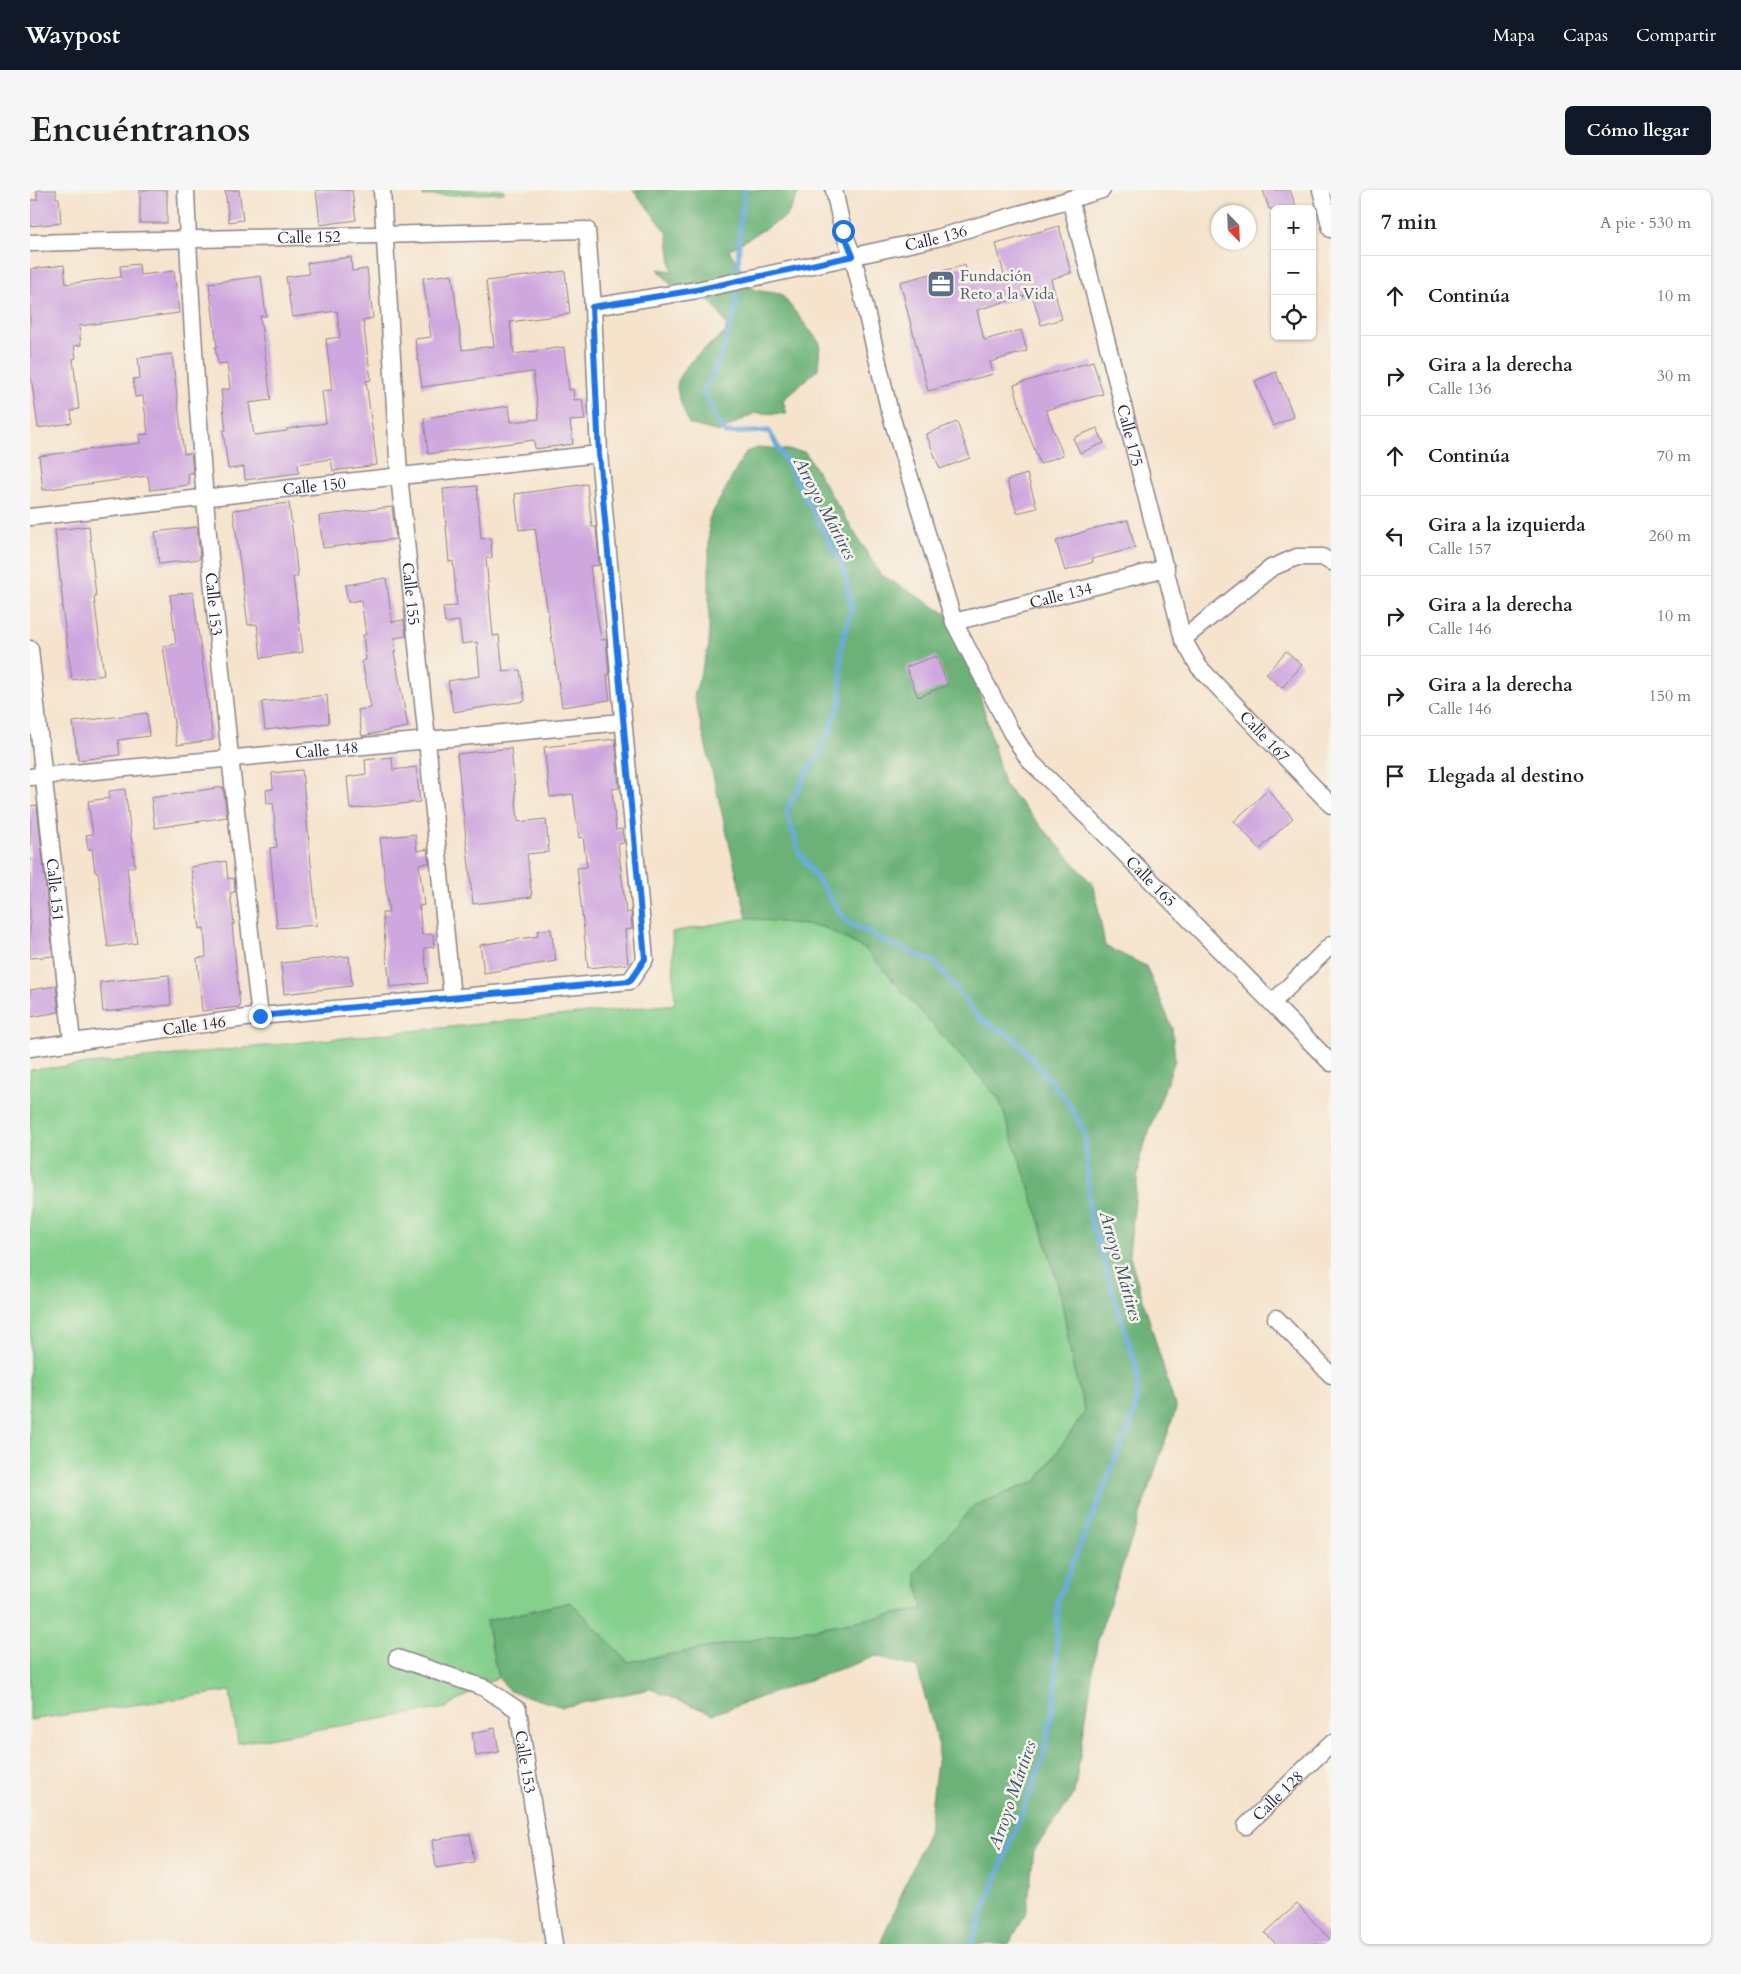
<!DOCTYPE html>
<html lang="es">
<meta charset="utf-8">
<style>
:root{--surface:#fff;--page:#f6f6f6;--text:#202124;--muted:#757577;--line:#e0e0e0;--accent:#111827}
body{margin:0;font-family:Cardo,serif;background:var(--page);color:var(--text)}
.controls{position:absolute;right:15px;top:15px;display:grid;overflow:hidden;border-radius:8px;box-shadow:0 1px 4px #0004}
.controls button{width:45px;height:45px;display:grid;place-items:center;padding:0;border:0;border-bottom:1px solid var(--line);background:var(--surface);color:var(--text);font:25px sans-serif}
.compass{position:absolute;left:1181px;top:15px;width:45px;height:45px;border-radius:50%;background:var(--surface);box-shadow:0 1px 4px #0004;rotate:157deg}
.stop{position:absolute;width:15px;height:15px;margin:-11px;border:4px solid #1a73e8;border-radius:50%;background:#fff}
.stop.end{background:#1a73e8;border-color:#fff;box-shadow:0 1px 5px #0008}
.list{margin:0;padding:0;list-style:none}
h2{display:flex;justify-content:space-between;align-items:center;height:65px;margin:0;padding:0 20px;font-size:21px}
h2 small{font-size:16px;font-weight:400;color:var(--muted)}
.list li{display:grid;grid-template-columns:32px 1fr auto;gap:15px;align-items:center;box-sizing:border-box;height:80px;padding:0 20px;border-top:1px solid var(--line)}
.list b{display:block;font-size:19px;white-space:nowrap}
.list p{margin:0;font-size:16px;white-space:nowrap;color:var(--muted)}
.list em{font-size:16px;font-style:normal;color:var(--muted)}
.icon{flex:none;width:28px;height:28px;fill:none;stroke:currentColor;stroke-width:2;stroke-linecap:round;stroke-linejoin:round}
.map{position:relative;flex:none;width:1301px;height:1754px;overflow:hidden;border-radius:8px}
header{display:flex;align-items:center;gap:30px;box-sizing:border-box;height:70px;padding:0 25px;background:var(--accent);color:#fff}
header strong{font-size:24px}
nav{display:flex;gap:28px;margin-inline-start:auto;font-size:18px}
.intro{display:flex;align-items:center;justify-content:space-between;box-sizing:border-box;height:120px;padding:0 30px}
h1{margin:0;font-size:35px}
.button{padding:12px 22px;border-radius:8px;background:var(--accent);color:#fff;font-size:18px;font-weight:700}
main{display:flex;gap:30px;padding:0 30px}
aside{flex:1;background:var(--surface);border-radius:8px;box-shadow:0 1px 4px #0004}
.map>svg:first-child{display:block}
.green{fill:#85d08d;stroke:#547964}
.forest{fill:#6cb278;stroke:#476a5a}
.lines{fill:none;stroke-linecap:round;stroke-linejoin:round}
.stream{stroke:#6aabde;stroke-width:5}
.building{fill:#cfa7df}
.minor-casing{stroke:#8c8284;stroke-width:19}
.minor{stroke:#fff;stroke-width:16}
.route{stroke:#1a73e8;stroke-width:6}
.labels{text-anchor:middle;stroke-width:5;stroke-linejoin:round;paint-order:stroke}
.street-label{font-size:16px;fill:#22223b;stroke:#f7f3e8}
.service-label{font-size:16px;fill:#4e5e75;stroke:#f7f3e8;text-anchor:start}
.water-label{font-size:18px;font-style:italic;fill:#3b5274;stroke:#f7f3e8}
</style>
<header>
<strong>Waypost</strong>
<nav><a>Mapa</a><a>Capas</a><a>Compartir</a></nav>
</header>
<div class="intro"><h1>Encuéntranos</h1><a class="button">Cómo llegar</a></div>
<main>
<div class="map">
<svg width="1301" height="1754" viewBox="0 0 1301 1754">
<rect width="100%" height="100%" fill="#f7f3e8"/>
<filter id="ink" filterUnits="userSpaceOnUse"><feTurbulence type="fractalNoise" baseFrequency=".02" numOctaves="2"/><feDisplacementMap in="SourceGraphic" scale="10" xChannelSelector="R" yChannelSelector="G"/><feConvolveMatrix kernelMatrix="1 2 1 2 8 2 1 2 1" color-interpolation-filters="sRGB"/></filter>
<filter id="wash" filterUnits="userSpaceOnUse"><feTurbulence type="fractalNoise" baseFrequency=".0096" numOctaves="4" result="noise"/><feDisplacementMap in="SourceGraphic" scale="20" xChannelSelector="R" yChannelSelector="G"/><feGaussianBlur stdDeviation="1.12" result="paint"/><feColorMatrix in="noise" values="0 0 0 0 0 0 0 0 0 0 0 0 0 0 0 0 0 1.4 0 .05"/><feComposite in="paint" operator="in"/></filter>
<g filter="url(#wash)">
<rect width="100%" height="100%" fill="#f5e3cc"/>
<g class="green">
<path d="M393,0H474V3L393,6Z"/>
<path d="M717,728L793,737L835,759L969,909L1008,1024L1031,1106L1043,1177L1055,1222L1007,1291L943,1316L893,1419L598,1472L541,1412L456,1431L468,1487L415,1518L208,1553L200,1501L0,1530V880L645,814L642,742Z"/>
</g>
<g class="forest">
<path d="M603,0H770L757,26L699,60L724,100L751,104L790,153L788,179L753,210L757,224L725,223L689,242L659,234C656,225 647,206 647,197C647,177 681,154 695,143L697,135L681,111L648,104L628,79L642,81L637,42Z"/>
<path d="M731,257L775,262L850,384L930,432L974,594L1064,696L1075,756L1116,776L1142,837L1145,870L1110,967L1099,1063L1146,1219L1068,1448L1044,1605L1004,1660L997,1722L979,1754H850L898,1642L909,1557L887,1478L847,1466L683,1524L620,1499L533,1517L479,1501L468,1487L456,1431L541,1412L598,1472L893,1419L885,1383L943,1316L1007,1291L1055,1222L1043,1177L1031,1106L1008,1024L969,909L835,759L793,737L717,728L664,506L679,455V329L716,262Z"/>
</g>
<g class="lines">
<path class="stream" d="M715,0L710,33L706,118L691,166L673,203L695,243L739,241L813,376L822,419L811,455V512L793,555L756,621L770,664L817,732L861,754L905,772L950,829L984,848L1038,912L1055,943L1060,1027L1108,1182L1105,1222L1028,1409L1025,1508L1012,1571L941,1754"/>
</g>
<g id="blocks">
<g class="building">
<path d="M7,0H26V8H29L31,33L0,36V10H7Z"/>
<rect x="110" y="0" width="27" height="33"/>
<path d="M195,0H209L213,30L199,32Z"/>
<path d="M286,0H322L326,30L290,35Z"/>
<path d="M1233,0H1260L1267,19H1239Z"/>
<path d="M1029,36L1041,83L1021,89L1032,129L1011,135L1002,104L947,120L954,150L991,140L997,161L960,172L963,184L898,201L870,92L935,75L940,93L974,84L966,54Z"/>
<path d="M321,67L322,81L337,79L343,128L333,130L341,190L336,191L347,275L303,281L301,269L268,274L269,283L215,290L214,277L198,279L193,240H196L191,200L200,199L197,173L188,174L185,157H187L179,93L231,86L236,126H230L241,210L219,213L224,245L257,241V239L296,233L292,201L302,200L296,149L310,147L307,121L262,127L256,87L279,84L277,73Z"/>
<path d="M109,74L110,85L144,81L149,123L49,136L51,155L44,156L46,168L43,169L49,219L41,221L42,233L8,238L0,179V79L34,75L36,94L91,87L90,76Z"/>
<path d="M535,81L540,124L480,132L484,164L534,157L539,200L543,199L544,210L552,209L555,230L540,231L543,254L505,259L504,250L398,264L394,228L479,216L481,232L509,229L503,182L392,197L385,149L401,147L393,88L422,84L432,160L464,156L456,91Z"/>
<path d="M142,164L154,264L161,263L163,283H158L159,295L120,300L118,286L13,300L9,266L110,253L109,245L118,244L113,206L105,207L103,189L110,188L108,168Z"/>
<path d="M1063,171L1073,204L1016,220L1033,265L1010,274L994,232L984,195Z"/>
<path d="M1246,182L1264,227L1243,236L1225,191Z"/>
<path d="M927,232L940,268L910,279L896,244Z"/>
<path d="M1067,238L1074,253L1050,263L1043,248Z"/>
<path d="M997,284L1007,318L987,323L977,290Z"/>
<path d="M557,294L562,337H566L569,375L560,376L571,450L576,449L579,484L577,485L580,510L532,517L505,338L489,340L485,304Z"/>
<path d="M447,296L451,349L461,348L462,368H456L463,446L469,445L473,482L490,480L495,511L423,522L418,491L450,486L447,452L432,454L429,431L415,433L413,417L427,416L423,371L419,372L413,299Z"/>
<path d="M259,313L268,387H263L273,462L231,468L227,434L218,435L203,320Z"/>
<path d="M362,317L366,349L293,358L289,326Z"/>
<path d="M1098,330L1105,358L1062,369L1063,372L1035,381L1026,351L1062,339Z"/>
<path d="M59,336L66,407H64L74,485L42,490L32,416H33L25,340Z"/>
<path d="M167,337L170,369L129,374L125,342Z"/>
<path d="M356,388L362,432L374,430L376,446L364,448L366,462H364L378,537L332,546L328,520L341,518L332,471L336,470L333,445H336L331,410L318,412L315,395Z"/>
<path d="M163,402L183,550L147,555L133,456L146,454L140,405Z"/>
<path d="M1256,461L1272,475L1252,498L1236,484Z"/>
<path d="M906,466L918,495L888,507L876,477Z"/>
<path d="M297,505L299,533L235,540L232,512Z"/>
<path d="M117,523L119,546L88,550L90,565L48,570L43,532Z"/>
<path d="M585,549L589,598L582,599L586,640L592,639L594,653L588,654L596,723L601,722L602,739L595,740L598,774L558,778L547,678L557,677L553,647L549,648L543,604L520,607L514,557Z"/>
<path d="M481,558L488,632L516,629L519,662L497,664L502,707L443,714L427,564Z"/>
<path d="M362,567L363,580L386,577L390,612L320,619L317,587L336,584L335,570Z"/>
<path d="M272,580L287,735L247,738L240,658L247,657L243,613L237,614L236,600L243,599L242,583Z"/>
<path d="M193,597L197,627L125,638L121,608Z"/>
<path d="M95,599L105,676L97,678L107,753L78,757L68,682H65L62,659H58L56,645L63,644L58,611L80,608L79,601Z"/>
<path d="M1238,600L1263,628L1230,659L1204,631Z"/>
<path d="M7,615L23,766L0,768V616Z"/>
<path d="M385,644L387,661L397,659L399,673L389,674L394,715L389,716L392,745L403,744L404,757L394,758L398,793L360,797L352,723H359L350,648Z"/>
<path d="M196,671L198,689L204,688L205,702L200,703L204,734H202L210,817L172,821L167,768L176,767L174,738L170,739L161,677Z"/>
<path d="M521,739L526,771L454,783L450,755L508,746L507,741Z"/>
<path d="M319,766L322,796L254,804L251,773Z"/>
<path d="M139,785L141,815L73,822L70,792Z"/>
<path d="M26,796L29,822L0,827V800Z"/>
<path d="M465,1538L469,1562L446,1566L442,1543Z"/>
<path d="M440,1644L444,1672L406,1678L402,1650Z"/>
<path d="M1267,1714L1301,1750V1754H1246L1235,1743Z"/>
</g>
</g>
</g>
<g filter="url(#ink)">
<use href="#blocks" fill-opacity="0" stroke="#8c8284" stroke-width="1"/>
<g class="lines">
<defs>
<g id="minor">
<path id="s1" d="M156,0C166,277 197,552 230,826"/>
<path id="s2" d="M352,0L369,285L397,550L422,808"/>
<path id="s3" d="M804,0L813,41L823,66L859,219L924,432L981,542L999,570L1084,653L1301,873"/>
<path d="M1291,0L1301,39"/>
<path id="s4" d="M1040,9L1153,449L1169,477L1301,615"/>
<path id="s5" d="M0,53L557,40L563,117L569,264L615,769L600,791L230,826L0,858"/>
<path id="s6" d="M563,117L667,100L907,48L1072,0"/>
<path id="s7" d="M0,327L569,264"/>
<path id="s8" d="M924,432L1136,378"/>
<path d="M1153,449L1241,378L1267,367H1292L1301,372"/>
<path id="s9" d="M0,459L42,852"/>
<path id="s10" d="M0,587L592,532"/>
<path d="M1242,813L1301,755"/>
<path d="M1246,1128L1301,1185"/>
<path id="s11" d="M367,1468L455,1498L488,1520L524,1754"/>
<path id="s12" d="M1216,1636L1301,1553"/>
</g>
</defs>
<use href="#minor" class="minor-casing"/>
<use href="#minor" class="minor"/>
</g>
</g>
<g class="lines" filter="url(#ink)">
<path class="route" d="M230,826L600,791L615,769L569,264L562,117L666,100L823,66L813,41"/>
</g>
<defs>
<symbol id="office-square" viewBox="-11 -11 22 22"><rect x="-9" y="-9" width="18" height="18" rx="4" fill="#5c6f8a" stroke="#f7f3e8"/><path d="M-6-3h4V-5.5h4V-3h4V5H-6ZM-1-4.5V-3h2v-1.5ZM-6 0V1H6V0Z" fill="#fff"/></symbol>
</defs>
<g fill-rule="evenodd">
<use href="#office-square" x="895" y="78" width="32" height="32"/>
</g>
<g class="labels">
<g class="street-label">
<text dy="6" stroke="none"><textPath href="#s5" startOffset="279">Calle 152</textPath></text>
<text dy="6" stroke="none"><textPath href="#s6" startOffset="350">Calle 136</textPath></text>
<text dy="6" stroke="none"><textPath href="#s4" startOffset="244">Calle 175</textPath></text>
<text dy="6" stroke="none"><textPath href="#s7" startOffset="286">Calle 150</textPath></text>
<text dy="6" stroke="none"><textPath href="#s2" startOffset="405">Calle 155</textPath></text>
<text dy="6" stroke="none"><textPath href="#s8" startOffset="110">Calle 134</textPath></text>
<text dy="6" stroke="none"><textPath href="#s1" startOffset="415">Calle 153</textPath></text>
<text dy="6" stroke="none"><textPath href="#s4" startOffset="582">Calle 167</textPath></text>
<text dy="6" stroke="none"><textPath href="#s10" startOffset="298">Calle 148</textPath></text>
<text dy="6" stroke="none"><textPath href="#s3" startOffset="778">Calle 165</textPath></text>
<text dy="6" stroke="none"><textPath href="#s9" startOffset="242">Calle 151</textPath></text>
<text transform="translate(164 835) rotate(-8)" y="6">Calle 146</text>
<text dy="6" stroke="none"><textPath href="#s11" startOffset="185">Calle 153</textPath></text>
<text dy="6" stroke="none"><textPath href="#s12" startOffset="44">Calle 128</textPath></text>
</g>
<g class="service-label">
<text x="930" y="91">Fundación<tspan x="930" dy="18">Reto a la Vida</tspan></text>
</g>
<g class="water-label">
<text transform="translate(795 318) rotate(62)" y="6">Arroyo Mártires</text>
<text transform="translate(1091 1076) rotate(74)" y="6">Arroyo Mártires</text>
<text transform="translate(982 1605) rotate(-71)" y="6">Arroyo Mártires</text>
</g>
</g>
</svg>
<div class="controls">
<button>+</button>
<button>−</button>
<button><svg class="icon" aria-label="locate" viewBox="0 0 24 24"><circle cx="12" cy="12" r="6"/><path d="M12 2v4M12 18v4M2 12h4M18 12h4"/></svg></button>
</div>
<svg class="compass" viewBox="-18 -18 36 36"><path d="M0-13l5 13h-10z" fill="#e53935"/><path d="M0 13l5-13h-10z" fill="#757577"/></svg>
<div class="stop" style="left:813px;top:41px"></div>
<div class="stop end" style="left:230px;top:826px"></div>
</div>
<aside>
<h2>7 min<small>A pie · 530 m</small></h2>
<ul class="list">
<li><svg class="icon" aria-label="ahead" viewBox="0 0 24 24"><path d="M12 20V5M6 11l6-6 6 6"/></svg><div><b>Continúa</b></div><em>10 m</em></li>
<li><svg class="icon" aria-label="right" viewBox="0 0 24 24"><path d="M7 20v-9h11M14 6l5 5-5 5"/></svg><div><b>Gira a la derecha</b><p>Calle 136</p></div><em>30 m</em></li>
<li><svg class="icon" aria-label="ahead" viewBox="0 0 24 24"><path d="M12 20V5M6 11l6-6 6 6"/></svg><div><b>Continúa</b></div><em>70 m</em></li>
<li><svg class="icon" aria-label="left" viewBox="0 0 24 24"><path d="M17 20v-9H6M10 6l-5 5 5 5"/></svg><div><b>Gira a la izquierda</b><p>Calle 157</p></div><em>260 m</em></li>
<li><svg class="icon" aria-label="right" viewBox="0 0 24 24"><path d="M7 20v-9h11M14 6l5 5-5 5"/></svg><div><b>Gira a la derecha</b><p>Calle 146</p></div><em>10 m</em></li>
<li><svg class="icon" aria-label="right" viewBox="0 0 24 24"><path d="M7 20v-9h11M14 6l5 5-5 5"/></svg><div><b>Gira a la derecha</b><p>Calle 146</p></div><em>150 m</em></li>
<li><svg class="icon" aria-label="arrive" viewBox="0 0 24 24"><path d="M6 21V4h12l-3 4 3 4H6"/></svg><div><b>Llegada al destino</b></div></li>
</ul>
</aside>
</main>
